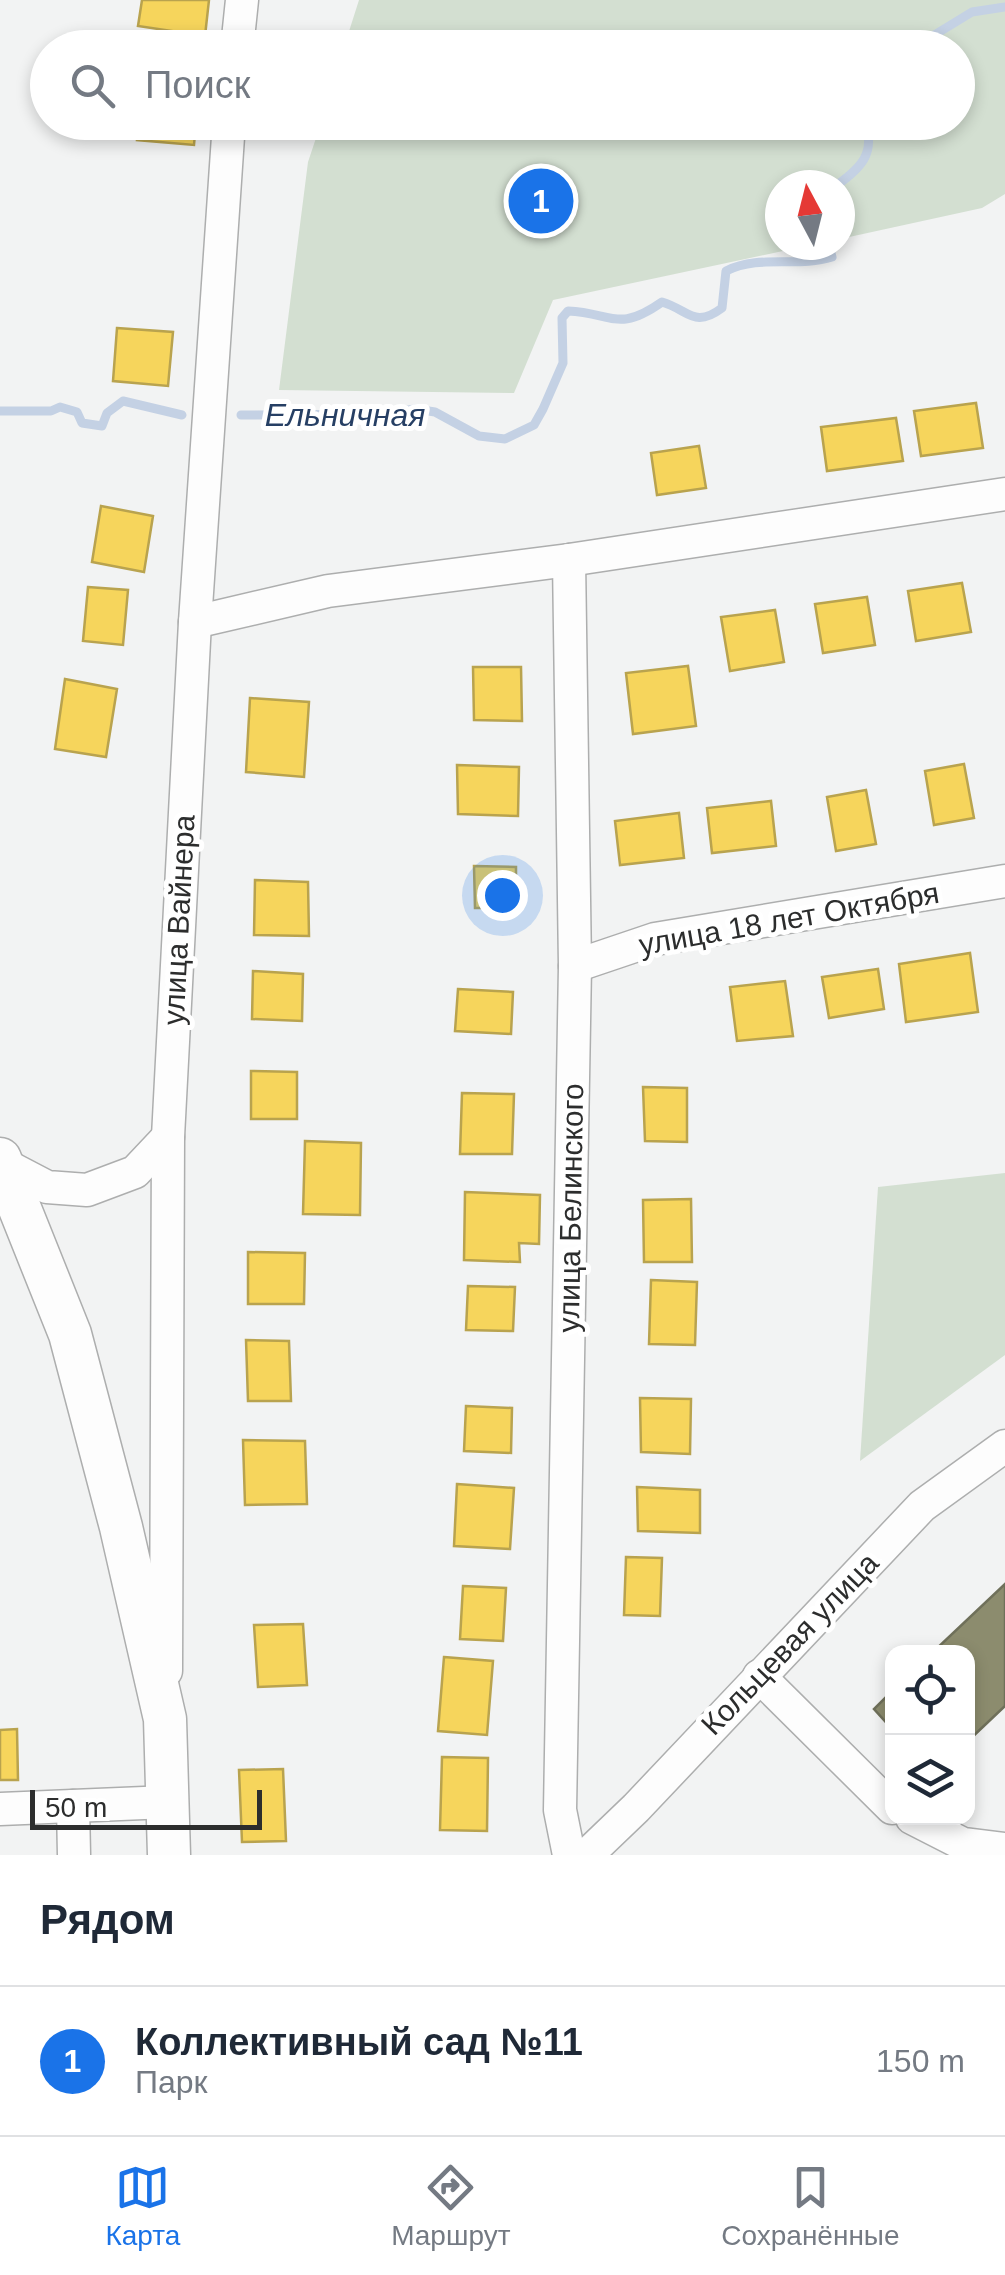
<!DOCTYPE html>
<html lang="ru">
<meta charset="utf-8">
<style>
:root{--surface:#fff;--page:#f6f6f7;--text:#1f2937;--muted:#747a83;--line:#e0e1e3;--accent:#1a73e8}
body{margin:0;font-family:Arial,sans-serif;background:var(--page);color:var(--text)}
.controls{position:absolute;right:30px;bottom:30px;display:grid;overflow:hidden;border-radius:20px;box-shadow:0 5px 15px #0003}
.controls button{width:90px;height:90px;display:grid;place-items:center;padding:0;border:0;border-bottom:2px solid var(--line);background:var(--surface);color:var(--text);font:50px sans-serif}
.compass{position:absolute;left:765px;top:170px;width:90px;height:90px;border-radius:50%;background:var(--surface);box-shadow:0 5px 15px #0003;rotate:353deg}
.scale{position:absolute;left:30px;bottom:25px;width:232px;box-sizing:border-box;padding-left:10px;border:5px solid #2c2d2d;border-top:0;font-size:28px;line-height:35px;white-space:nowrap;color:#2c2d2d;-webkit-text-stroke:8px #fff;paint-order:stroke}
.you{position:absolute;left:502px;top:895px;width:35px;height:35px;margin:-25px;border:8px solid #fff;border-radius:50%;background:#1a73e8;box-shadow:0 0 0 15px #1a73e833}
.badge{display:grid;place-items:center;width:65px;height:65px;border-radius:50%;background:var(--accent);color:#fff;font-size:32px;font-weight:700}
.pin{position:absolute;translate:-50% -50%;border:5px solid #fff;box-shadow:0 2px 10px #0006}
.list{margin:0;padding:0;list-style:none}
h2{display:flex;justify-content:space-between;align-items:center;height:130px;margin:0;padding:0 40px;font-size:42px}
h2 small{font-size:32px;font-weight:400;color:var(--muted)}
.list li{display:grid;grid-template-columns:65px 1fr auto;gap:30px;align-items:center;box-sizing:border-box;height:150px;padding:0 40px;border-top:2px solid var(--line)}
.list b{display:block;font-size:38px;white-space:nowrap}
.list p{margin:0;font-size:32px;white-space:nowrap;color:var(--muted)}
.list em{font-size:32px;font-style:normal;color:var(--muted)}
.icon{flex:none;width:55px;height:55px;fill:none;stroke:currentColor;stroke-width:2;stroke-linecap:round;stroke-linejoin:round}
.map{position:relative;flex:none;width:1005px;height:1855px;overflow:hidden}
.search{position:absolute;background:var(--surface);box-shadow:0 5px 15px #0003;left:30px;right:30px;top:30px;height:110px;display:flex;align-items:center;gap:25px;box-sizing:border-box;padding:0 35px;border-radius:55px;color:var(--muted);font-size:38px}
.sheet{height:280px;background:var(--surface)}
nav{display:flex;justify-content:space-around;align-items:center;box-sizing:border-box;height:140px;border-top:2px solid var(--line);background:var(--surface);font-size:28px;color:var(--muted)}
nav a{display:grid;justify-items:center;gap:5px}
nav .on{color:var(--accent)}
.map>svg:first-child{display:block}
.green{fill:#d3dfd1}
.homes{fill:#f6d55c;stroke:#b9a34e;stroke-width:2.5}
.industry{fill:#8c8c6e;stroke:#6f705a;stroke-width:2.5}
.lines{fill:none;stroke-linecap:round;stroke-linejoin:round}
.stream{stroke:#c4d1e4;stroke-width:9}
.minor-casing{stroke:#adaeae;stroke-width:35}
.major-casing{stroke:#adaeae;stroke-width:45}
.minor{stroke:#fdfdfd;stroke-width:32}
.major{stroke:#fdfdfd;stroke-width:42}
.labels{text-anchor:middle;stroke-width:10;stroke-linejoin:round;paint-order:stroke}
.street-label{font-size:30px;fill:#2c2d2d;stroke:#fff}
.water-label{font-size:32px;font-style:italic;fill:#263f64;stroke:#fff}
</style>
<div class="map">
<svg width="1005" height="1855" viewBox="0 0 1005 1855">
<rect width="100%" height="100%" fill="#f2f3f3"/>
<g class="green">
<path d="M359,0H1005V194L982,208L840,239V185H780V245H811L553,300L514,393L279,390L308,162L321,123L958,122V48L344,47Z"/>
<path d="M1005,1173V1355L860,1461L878,1187Z"/>
</g>
<g class="homes">
<path d="M142,0H209L205,36L138,26Z"/>
<path d="M139,122H196L194,145L137,140Z"/>
<path d="M117,328L173,332L168,386L113,381Z"/>
<path d="M976,403L983,448L921,456L914,411Z"/>
<path d="M896,418L903,461L827,471L821,427Z"/>
<path d="M699,446L706,488L657,495L651,453Z"/>
<path d="M101,506L153,516L144,572L92,562Z"/>
<path d="M962,583L971,632L916,641L908,591Z"/>
<path d="M88,587L128,590L123,645L83,641Z"/>
<path d="M867,597L875,645L823,653L815,604Z"/>
<path d="M775,610L784,662L730,671L721,617Z"/>
<path d="M688,666L696,726L633,734L626,673Z"/>
<path d="M473,667H521L522,721L474,720Z"/>
<path d="M65,679L117,689L106,757L55,749Z"/>
<path d="M250,698L309,702L304,777L246,772Z"/>
<path d="M964,764L974,818L934,825L925,771Z"/>
<path d="M457,765L519,767L518,816L458,814Z"/>
<path d="M866,790L876,844L836,851L827,797Z"/>
<path d="M771,801L776,846L712,853L707,808Z"/>
<path d="M679,813L684,858L620,865L615,821Z"/>
<path d="M474,866L516,867V908H475Z"/>
<path d="M255,880L308,882L309,936L254,935Z"/>
<path d="M970,953L978,1012L906,1022L899,964Z"/>
<path d="M878,969L884,1009L829,1018L822,977Z"/>
<path d="M253,971L303,974L302,1021L252,1019Z"/>
<path d="M785,981L793,1036L737,1041L730,987Z"/>
<path d="M458,989L513,992L511,1034L455,1031Z"/>
<path d="M251,1071L297,1072V1119H251Z"/>
<path d="M643,1087L687,1088V1142L645,1141Z"/>
<path d="M462,1093L514,1094L512,1154H460Z"/>
<path d="M305,1141L361,1143L360,1215L303,1214Z"/>
<path d="M465,1192L540,1195L539,1244L519,1243L520,1262L464,1260Z"/>
<path d="M691,1199L692,1262H644L643,1200Z"/>
<path d="M248,1252L305,1253L304,1304H248Z"/>
<path d="M651,1280L697,1282L695,1345L649,1344Z"/>
<path d="M468,1286L515,1287L513,1331L466,1330Z"/>
<path d="M246,1340L289,1341L291,1401H248Z"/>
<path d="M640,1398L691,1399L690,1454L641,1452Z"/>
<path d="M466,1406L512,1408L511,1453L464,1451Z"/>
<path d="M243,1440L305,1441L307,1504L245,1505Z"/>
<path d="M457,1484L514,1488L510,1549L454,1546Z"/>
<path d="M637,1487L700,1490V1533L638,1531Z"/>
<path d="M626,1557L662,1558L660,1616L624,1615Z"/>
<path d="M463,1586L506,1588L503,1641L460,1639Z"/>
<path d="M303,1624L307,1685L258,1687L254,1625Z"/>
<path d="M444,1657L493,1661L487,1735L438,1731Z"/>
<path d="M17,1729L18,1780H0V1730Z"/>
<path d="M442,1757L488,1758L487,1831L440,1830Z"/>
<path d="M283,1769L286,1841L242,1842L239,1770Z"/>
</g>
<g class="industry">
<path d="M1005,1584V1706L968,1741V1652H933Z"/>
<path d="M892,1691V1729L874,1709Z"/>
</g>
<g class="lines">
<g class="stream">
<path d="M913,48L972,12L1005,7"/>
<path d="M837,185C861,168 876,153 865,122"/>
<path d="M0,411H51L60,407L77,412L82,423L102,426L107,413L123,401L182,415"/>
<path d="M241,415L383,414L415,409L435,412L479,436L505,439L534,425L543,409L563,363L562,318L568,311C613,313 618,333 662,302C689,310 694,329 722,308L726,271C760,254 798,268 832,257L829,245"/>
</g>
<defs>
<g id="minor">
<path d="M237,48L242,0"/>
<path d="M569,560L575,966L560,1810L569,1855"/>
<path d="M195,622L328,591L569,560L1005,494"/>
<path d="M575,966L655,939L1005,881"/>
<path d="M3,1164L47,1187L87,1190L135,1172L168,1137"/>
<path d="M166,1671L168,1137L195,622L229,122"/>
<path d="M759,1676L892,1808"/>
<path d="M73,1806L74,1855"/>
<path d="M0,1809L168,1802"/>
<path d="M912,1818L963,1844L1005,1849"/>
<path d="M587,1855L636,1808L922,1506L1005,1446"/>
</g>
<path id="major" d="M0,1159L70,1334L121,1527L165,1719L169,1855"/>
</defs>
<use href="#minor" class="minor-casing"/>
<use href="#major" class="major-casing"/>
<use href="#minor" class="minor"/>
<use href="#major" class="major"/>
</g>
<g class="labels">
<g class="street-label">
<text transform="translate(789 919) rotate(-10)" y="10">улица 18 лет Октября</text>
<text transform="translate(179 920) rotate(-87)" y="10">улица Вайнера</text>
<text transform="translate(571 1208) rotate(-89)" y="10">улица Белинского</text>
<text transform="translate(790 1644) rotate(-46)" y="10">Кольцевая улица</text>
</g>
<g class="water-label">
<text x="345" y="426">Ельничная</text>
</g>
</g>
</svg>
<div class="controls">
<button><svg class="icon" aria-label="locate" viewBox="0 0 24 24"><circle cx="12" cy="12" r="6"/><path d="M12 2v4M12 18v4M2 12h4M18 12h4"/></svg></button>
<button><svg class="icon" aria-label="layers" viewBox="0 0 24 24"><path d="M12 4l9 5-9 5-9-5zM3 14l9 5 9-5"/></svg></button>
</div>
<svg class="compass" viewBox="-18 -18 36 36"><path d="M0-13l5 13h-10z" fill="#e53935"/><path d="M0 13l5-13h-10z" fill="#747a83"/></svg>
<div class="scale">50 m</div>
<div class="you"></div>
<div class="pin badge" style="left:541px;top:201px">1</div>
<div class="search"><svg class="icon" aria-label="search" viewBox="0 0 24 24"><circle cx="10" cy="10" r="6"/><path d="M15 15l6 6"/></svg>Поиск</div>
</div>
<section class="sheet">
<h2>Рядом<small></small></h2>
<ul class="list">
<li><span class="badge">1</span><div><b>Коллективный сад №11</b><p>Парк</p></div><em>150 m</em></li>
</ul>
</section>
<nav>
<a class="on"><svg class="icon" aria-label="map" viewBox="0 0 24 24"><path d="M3 6l6-2 6 2 6-2v14l-6 2-6-2-6 2zM9 4v14M15 6v14"/></svg>Карта</a>
<a><svg class="icon" aria-label="directions" viewBox="0 0 24 24"><path d="M12 3l9 9-9 9-9-9zM9 14v-3h6M13 9l2 2-2 2"/></svg>Маршрут</a>
<a><svg class="icon" aria-label="saved" viewBox="0 0 24 24"><path d="M7 4h10v16l-5-4-5 4z"/></svg>Сохранённые</a>
</nav>
